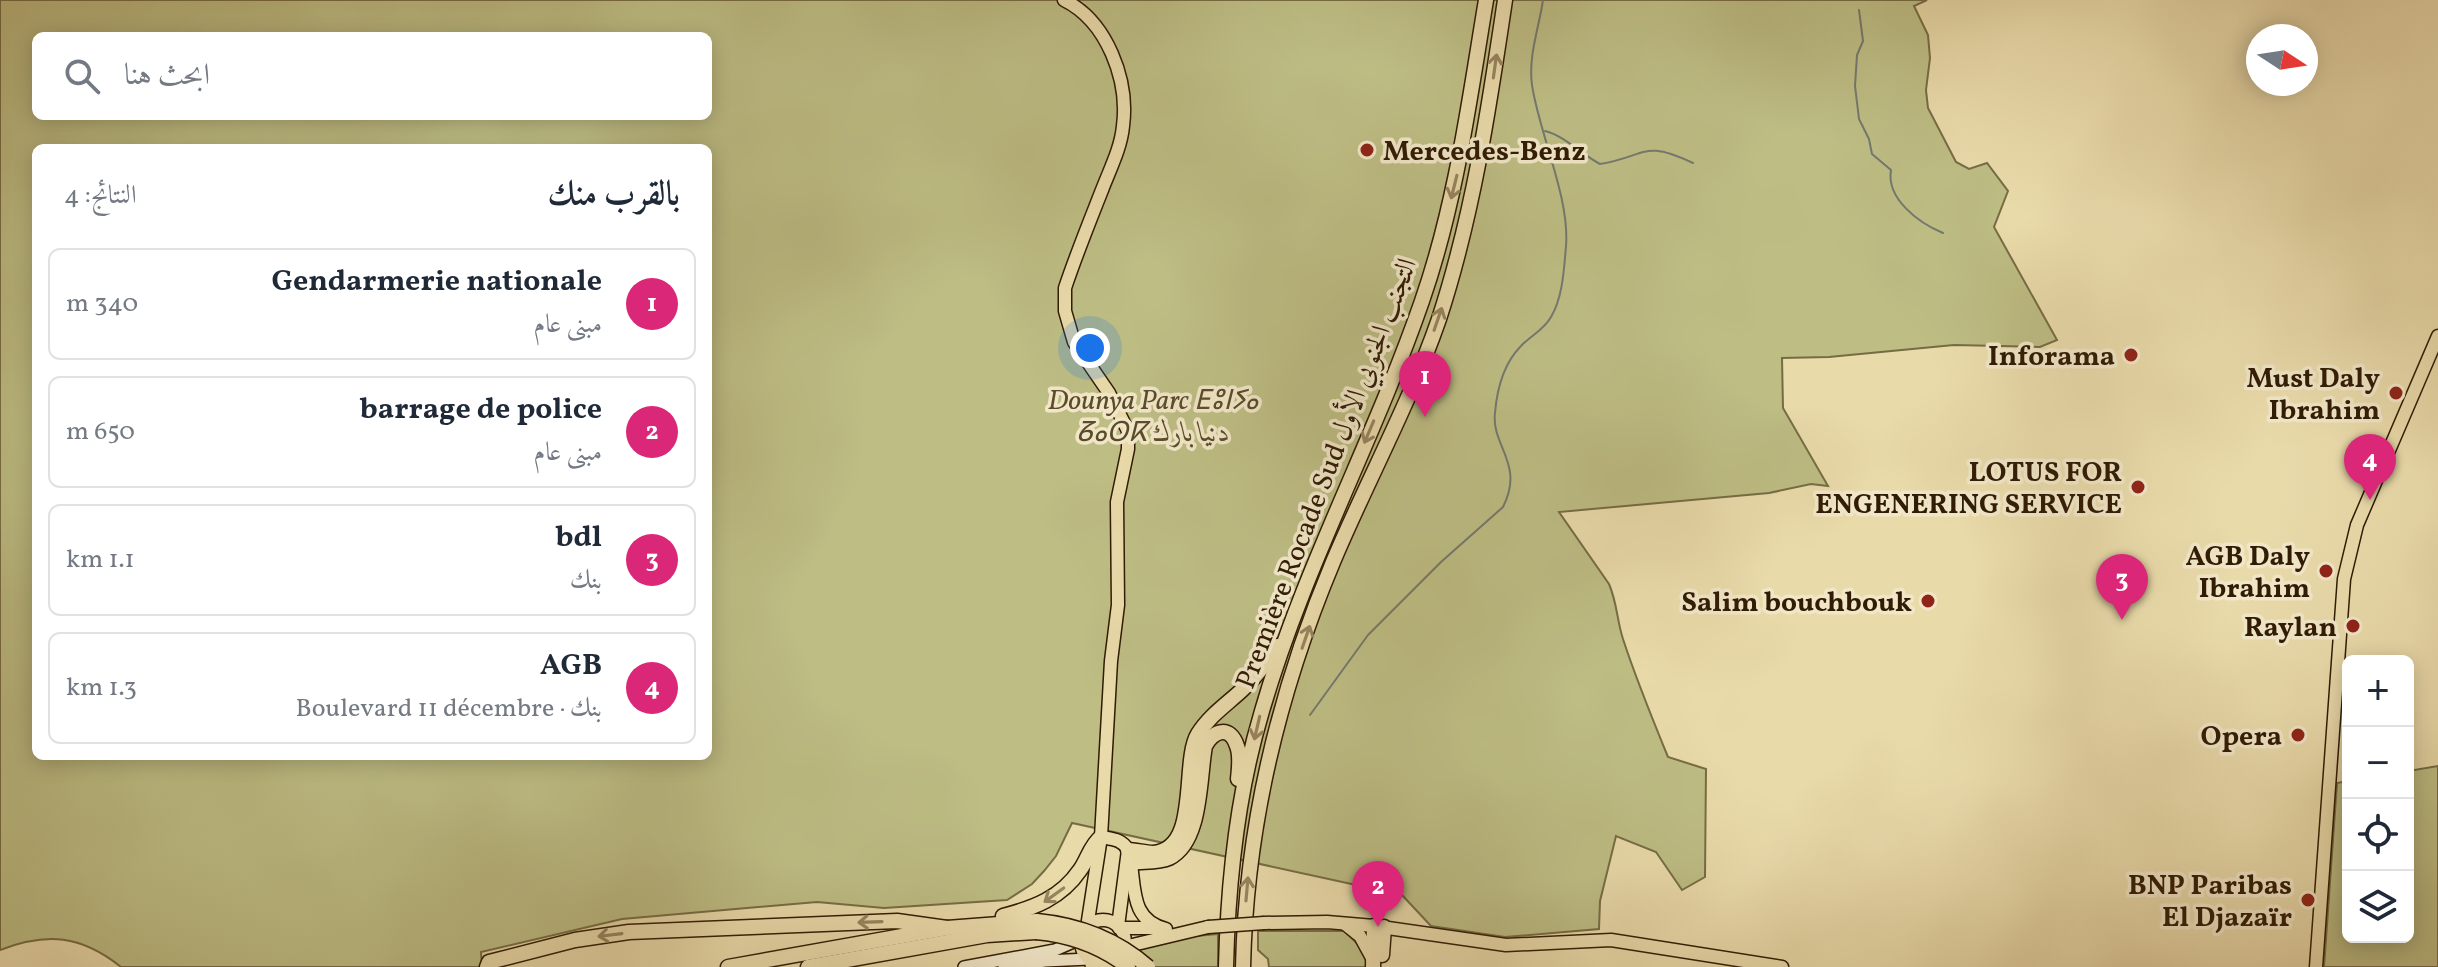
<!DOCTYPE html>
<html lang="ar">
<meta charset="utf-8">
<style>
:root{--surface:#fff;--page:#f2f2f3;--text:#1f2937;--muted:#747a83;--line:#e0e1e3;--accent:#db2777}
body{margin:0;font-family:Vollkorn,Amiri,"Noto Sans Tifinagh",serif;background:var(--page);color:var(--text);direction:rtl}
.controls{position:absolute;right:24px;bottom:24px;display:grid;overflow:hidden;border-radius:12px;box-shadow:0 4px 20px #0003}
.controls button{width:72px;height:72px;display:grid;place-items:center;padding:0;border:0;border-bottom:2px solid var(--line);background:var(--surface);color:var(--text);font:40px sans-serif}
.compass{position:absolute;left:2246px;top:24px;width:72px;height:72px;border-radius:50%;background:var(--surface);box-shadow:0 4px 20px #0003;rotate:102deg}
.you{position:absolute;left:1090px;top:348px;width:28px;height:28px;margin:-20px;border:6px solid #fff;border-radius:50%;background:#1a73e8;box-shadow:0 0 0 12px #1a73e833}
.badge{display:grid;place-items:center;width:52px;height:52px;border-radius:50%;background:var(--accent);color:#fff;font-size:26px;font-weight:700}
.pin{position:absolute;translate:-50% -66px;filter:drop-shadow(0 2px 4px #0008)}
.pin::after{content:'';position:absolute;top:42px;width:28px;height:24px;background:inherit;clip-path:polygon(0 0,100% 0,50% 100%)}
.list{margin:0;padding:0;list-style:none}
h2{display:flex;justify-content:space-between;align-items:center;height:104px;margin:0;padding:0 32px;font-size:34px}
h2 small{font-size:26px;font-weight:400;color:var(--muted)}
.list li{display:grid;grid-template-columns:52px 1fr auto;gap:24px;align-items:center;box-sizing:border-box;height:112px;margin:0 16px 16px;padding:0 16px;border:2px solid var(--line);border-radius:12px}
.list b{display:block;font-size:30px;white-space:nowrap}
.list p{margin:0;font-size:26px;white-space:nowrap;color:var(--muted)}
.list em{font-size:26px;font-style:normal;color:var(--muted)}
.icon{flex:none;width:44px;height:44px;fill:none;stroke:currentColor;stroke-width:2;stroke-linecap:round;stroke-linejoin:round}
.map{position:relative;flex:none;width:2438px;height:967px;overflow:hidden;direction:ltr}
.search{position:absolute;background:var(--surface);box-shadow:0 4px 20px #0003;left:32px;top:32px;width:680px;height:88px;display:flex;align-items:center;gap:20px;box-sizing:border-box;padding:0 28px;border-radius:12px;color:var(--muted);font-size:30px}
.panel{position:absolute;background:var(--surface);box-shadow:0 4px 20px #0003;left:32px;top:144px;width:680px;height:616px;border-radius:12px;direction:rtl}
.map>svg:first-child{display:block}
.green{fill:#bdbd84;stroke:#766c44;stroke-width:2;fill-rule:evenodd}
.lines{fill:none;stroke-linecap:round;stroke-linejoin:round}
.stream{stroke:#73796f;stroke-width:2}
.secondary-casing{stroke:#301b04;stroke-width:14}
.primary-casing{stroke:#301b04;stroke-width:15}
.highway-casing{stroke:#301b04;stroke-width:17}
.secondary{stroke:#f1e7c8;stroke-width:11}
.primary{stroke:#e9daaa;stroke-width:12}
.highway{stroke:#e9daaa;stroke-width:14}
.primary-bridge-casing{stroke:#301b04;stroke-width:15;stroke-linecap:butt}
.highway-bridge-casing{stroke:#301b04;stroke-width:17;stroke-linecap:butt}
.primary-bridge{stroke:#e9daaa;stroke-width:12}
.highway-bridge{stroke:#e9daaa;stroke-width:14}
.oneway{stroke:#96845f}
.poi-dot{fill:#8f2418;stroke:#f1e7c8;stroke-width:3}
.labels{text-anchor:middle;stroke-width:7;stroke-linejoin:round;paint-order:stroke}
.poi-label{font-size:28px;font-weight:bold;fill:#301b04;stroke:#f1e7c8;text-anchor:end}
.park-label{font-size:28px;font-style:italic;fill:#5a4c2a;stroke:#f1e7c8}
.street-label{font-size:28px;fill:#301b04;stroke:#f1e7c8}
</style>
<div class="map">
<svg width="2438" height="967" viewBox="0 0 2438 967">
<rect width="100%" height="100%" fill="#e9daaa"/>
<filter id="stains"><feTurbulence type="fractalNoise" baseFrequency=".0025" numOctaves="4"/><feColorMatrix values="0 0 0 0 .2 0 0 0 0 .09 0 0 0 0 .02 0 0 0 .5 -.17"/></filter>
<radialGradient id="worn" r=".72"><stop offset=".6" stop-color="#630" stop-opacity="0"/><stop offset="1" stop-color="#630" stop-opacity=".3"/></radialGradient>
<g class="green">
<path d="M0,0H1927L1914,6L1928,35L1930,58L1926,90L1928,108L1956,162L1969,169L1987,163L2008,191L1994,227L2057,340L2040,347L1954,345L1829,357L1782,358L1783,408L1828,486L1811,484L1769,493L1559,512L1609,584C1617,602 1617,621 1623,639C1636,679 1652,718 1668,757L1706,769L1705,877L1682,890L1656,852L1616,836L1600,901L1599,929L1505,937L1431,926L1402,895L1072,823L1056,856L1044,871L1032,884L1007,900L884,908L817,902L622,919L481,952L482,967H121C81,935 47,932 0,950ZM36,36H708V116H36ZM36,148H708V756H36Z"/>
<path d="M2438,766V967H2324L2337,783L2348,781V937H2408V771Z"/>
<path d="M1258,931H1344L1365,951L1367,967H1269L1268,959L1258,950Z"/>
<path d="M1218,934V967H1123L1130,952L1185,937Z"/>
</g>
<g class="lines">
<g class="stream">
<path d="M1859,10L1863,41L1857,55L1855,86L1859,119L1869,139L1872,154L1891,170C1886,199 1919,223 1943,233"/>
<path d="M1545,131C1565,136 1581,154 1600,164C1648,156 1642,139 1693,163"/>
<path d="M1310,715L1368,635L1441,562L1503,507C1525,464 1491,446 1495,413C1497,389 1504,363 1521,346C1531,335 1543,331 1551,317C1563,297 1564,268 1566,246C1570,198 1539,133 1532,85C1528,56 1539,28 1543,0"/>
</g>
<defs>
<g id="secondary">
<path d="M964,967L1055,950L1080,939"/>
<path d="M1004,967L1045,961L1089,959"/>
</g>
<g id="primary">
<path d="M1064,0C1107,21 1129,80 1123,126C1121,148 1110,169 1102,190C1089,223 1076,255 1065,288V311L1074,342L1109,393L1128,431V449L1117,502L1118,605L1111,661L1101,837L1087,927"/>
<path d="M1101,837C1112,839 1122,839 1128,850L1118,926"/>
<path d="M1131,864C1135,892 1132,920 1166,929"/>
<circle cx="1103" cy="942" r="22"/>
<path d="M1264,923L1327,922L1374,926L1506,945L1611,940L1782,967"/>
<path d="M1345,924L1360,936L1372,958"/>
<path d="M1119,928H1159"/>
<path d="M1124,947L1208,927"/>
<path d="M2316,967L2344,579L2357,525L2438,336"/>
</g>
<g id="highway">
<path d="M1128,850C1136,850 1145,853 1153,853C1201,850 1181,762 1198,734C1209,716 1227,704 1242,690C1256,677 1267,662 1277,646"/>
<path d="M1131,863C1143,861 1158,863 1169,858C1202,842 1199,778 1205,746C1214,730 1230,725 1237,746C1241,756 1239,768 1238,779"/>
<path d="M1003,916C1034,908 1061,898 1080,870C1088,859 1090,846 1101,837"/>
<path d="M1382,955L1384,927"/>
<path d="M1092,961L1093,967"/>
<path d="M487,967L489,962L497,960L575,940L629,932L897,921L947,928"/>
<path d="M728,967L947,928L1037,921"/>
<path d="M808,967L987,935L1036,932"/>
<path d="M1226,967C1228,881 1237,794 1262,711C1303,569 1374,440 1422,301C1456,203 1469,102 1486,0"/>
<path d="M1243,967C1246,828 1279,691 1333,562C1367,481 1410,403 1439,319C1473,215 1489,108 1505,0"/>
<path d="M1373,967L1374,926"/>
</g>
</defs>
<use href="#secondary" class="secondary-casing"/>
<use href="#primary" class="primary-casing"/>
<use href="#highway" class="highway-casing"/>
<use href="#secondary" class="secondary"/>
<use href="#primary" class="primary"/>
<use href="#highway" class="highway"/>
<defs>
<path id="primary-bridge" d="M1208,927L1264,923"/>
<g id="highway-bridge">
<path d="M1037,921C1078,925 1116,939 1148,967"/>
<path d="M1036,932C1070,935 1101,946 1128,967"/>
</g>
</defs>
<use href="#primary-bridge" class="primary-bridge-casing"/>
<use href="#highway-bridge" class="highway-bridge-casing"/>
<use href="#primary-bridge" class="primary-bridge"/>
<use href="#highway-bridge" class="highway-bridge"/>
</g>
<defs><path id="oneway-shaft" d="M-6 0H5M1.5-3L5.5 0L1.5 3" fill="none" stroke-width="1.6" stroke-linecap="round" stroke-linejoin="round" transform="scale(2)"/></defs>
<g class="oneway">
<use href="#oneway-shaft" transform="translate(1495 66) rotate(-82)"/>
<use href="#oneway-shaft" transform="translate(1454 187) rotate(104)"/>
<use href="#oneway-shaft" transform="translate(1438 319) rotate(-71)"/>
<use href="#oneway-shaft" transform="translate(1369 432) rotate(113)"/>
<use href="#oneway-shaft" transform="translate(1306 637) rotate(-71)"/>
<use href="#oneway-shaft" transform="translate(1257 728) rotate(103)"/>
<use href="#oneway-shaft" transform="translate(1247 889) rotate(-85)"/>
<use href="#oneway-shaft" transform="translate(1054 895) rotate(144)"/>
<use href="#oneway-shaft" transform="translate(870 922) rotate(178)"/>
<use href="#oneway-shaft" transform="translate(610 935) rotate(173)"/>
</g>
<g class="poi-dot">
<circle cx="1367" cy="150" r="8"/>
<circle cx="2131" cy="355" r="8"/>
<circle cx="2396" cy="393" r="8"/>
<circle cx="2138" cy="487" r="8"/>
<circle cx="2326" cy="571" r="8"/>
<circle cx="1928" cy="601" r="8"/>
<circle cx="2353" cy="626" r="8"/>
<circle cx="2298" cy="735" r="8"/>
<circle cx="2308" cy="900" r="8"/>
</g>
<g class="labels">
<g class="poi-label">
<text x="1383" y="160" text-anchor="start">Mercedes-Benz</text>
<text x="2115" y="365">Inforama</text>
<text x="2380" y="387">Must Daly<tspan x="2380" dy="32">Ibrahim</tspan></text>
<text x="2122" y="481">LOTUS FOR<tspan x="2122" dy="32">ENGENERING SERVICE</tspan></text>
<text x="2310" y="565">AGB Daly<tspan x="2310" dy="32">Ibrahim</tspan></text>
<text x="1912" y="611">Salim bouchbouk</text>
<text x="2337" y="636">Raylan</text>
<text x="2282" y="745">Opera</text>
<text x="2292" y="894">BNP Paribas<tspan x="2292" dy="32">El Djazaïr</tspan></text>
</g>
<g class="park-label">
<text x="1153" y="409">Dounya Parc ⴹⵓⵏⵢⴰ<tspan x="1153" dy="32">ⵒⴰⵔⴽ دنيا بارك</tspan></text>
</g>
<g class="street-label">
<text transform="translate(1325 473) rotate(-69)" y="10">Première Rocade Sud التجنب الجنوبي الأول</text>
</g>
</g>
<rect width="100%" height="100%" filter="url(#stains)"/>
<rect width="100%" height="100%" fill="url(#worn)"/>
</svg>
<div class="controls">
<button>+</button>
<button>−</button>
<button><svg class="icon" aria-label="locate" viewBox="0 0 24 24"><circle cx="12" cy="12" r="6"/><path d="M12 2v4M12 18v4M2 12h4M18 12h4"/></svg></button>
<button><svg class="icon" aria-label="layers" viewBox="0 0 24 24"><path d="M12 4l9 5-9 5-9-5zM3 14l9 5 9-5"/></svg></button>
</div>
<svg class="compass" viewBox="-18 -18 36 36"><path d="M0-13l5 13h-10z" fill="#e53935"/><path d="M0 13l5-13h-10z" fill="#747a83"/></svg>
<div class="you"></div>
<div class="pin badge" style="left:1425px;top:417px">1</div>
<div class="pin badge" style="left:1378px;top:927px">2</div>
<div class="pin badge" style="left:2122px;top:620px">3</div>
<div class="pin badge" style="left:2370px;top:500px">4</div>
<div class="search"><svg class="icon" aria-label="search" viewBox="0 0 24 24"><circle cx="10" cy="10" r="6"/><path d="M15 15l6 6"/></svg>ابحث هنا</div>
<section class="panel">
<h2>بالقرب منك<small>النتائج: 4</small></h2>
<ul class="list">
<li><span class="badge">1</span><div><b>Gendarmerie nationale</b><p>مبنى عام</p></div><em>340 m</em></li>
<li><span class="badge">2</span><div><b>barrage de police</b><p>مبنى عام</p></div><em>650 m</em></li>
<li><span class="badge">3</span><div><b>bdl</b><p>بنك</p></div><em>1.1 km</em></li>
<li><span class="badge">4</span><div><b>AGB</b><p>بنك · Boulevard 11 décembre</p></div><em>1.3 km</em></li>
</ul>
</section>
</div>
